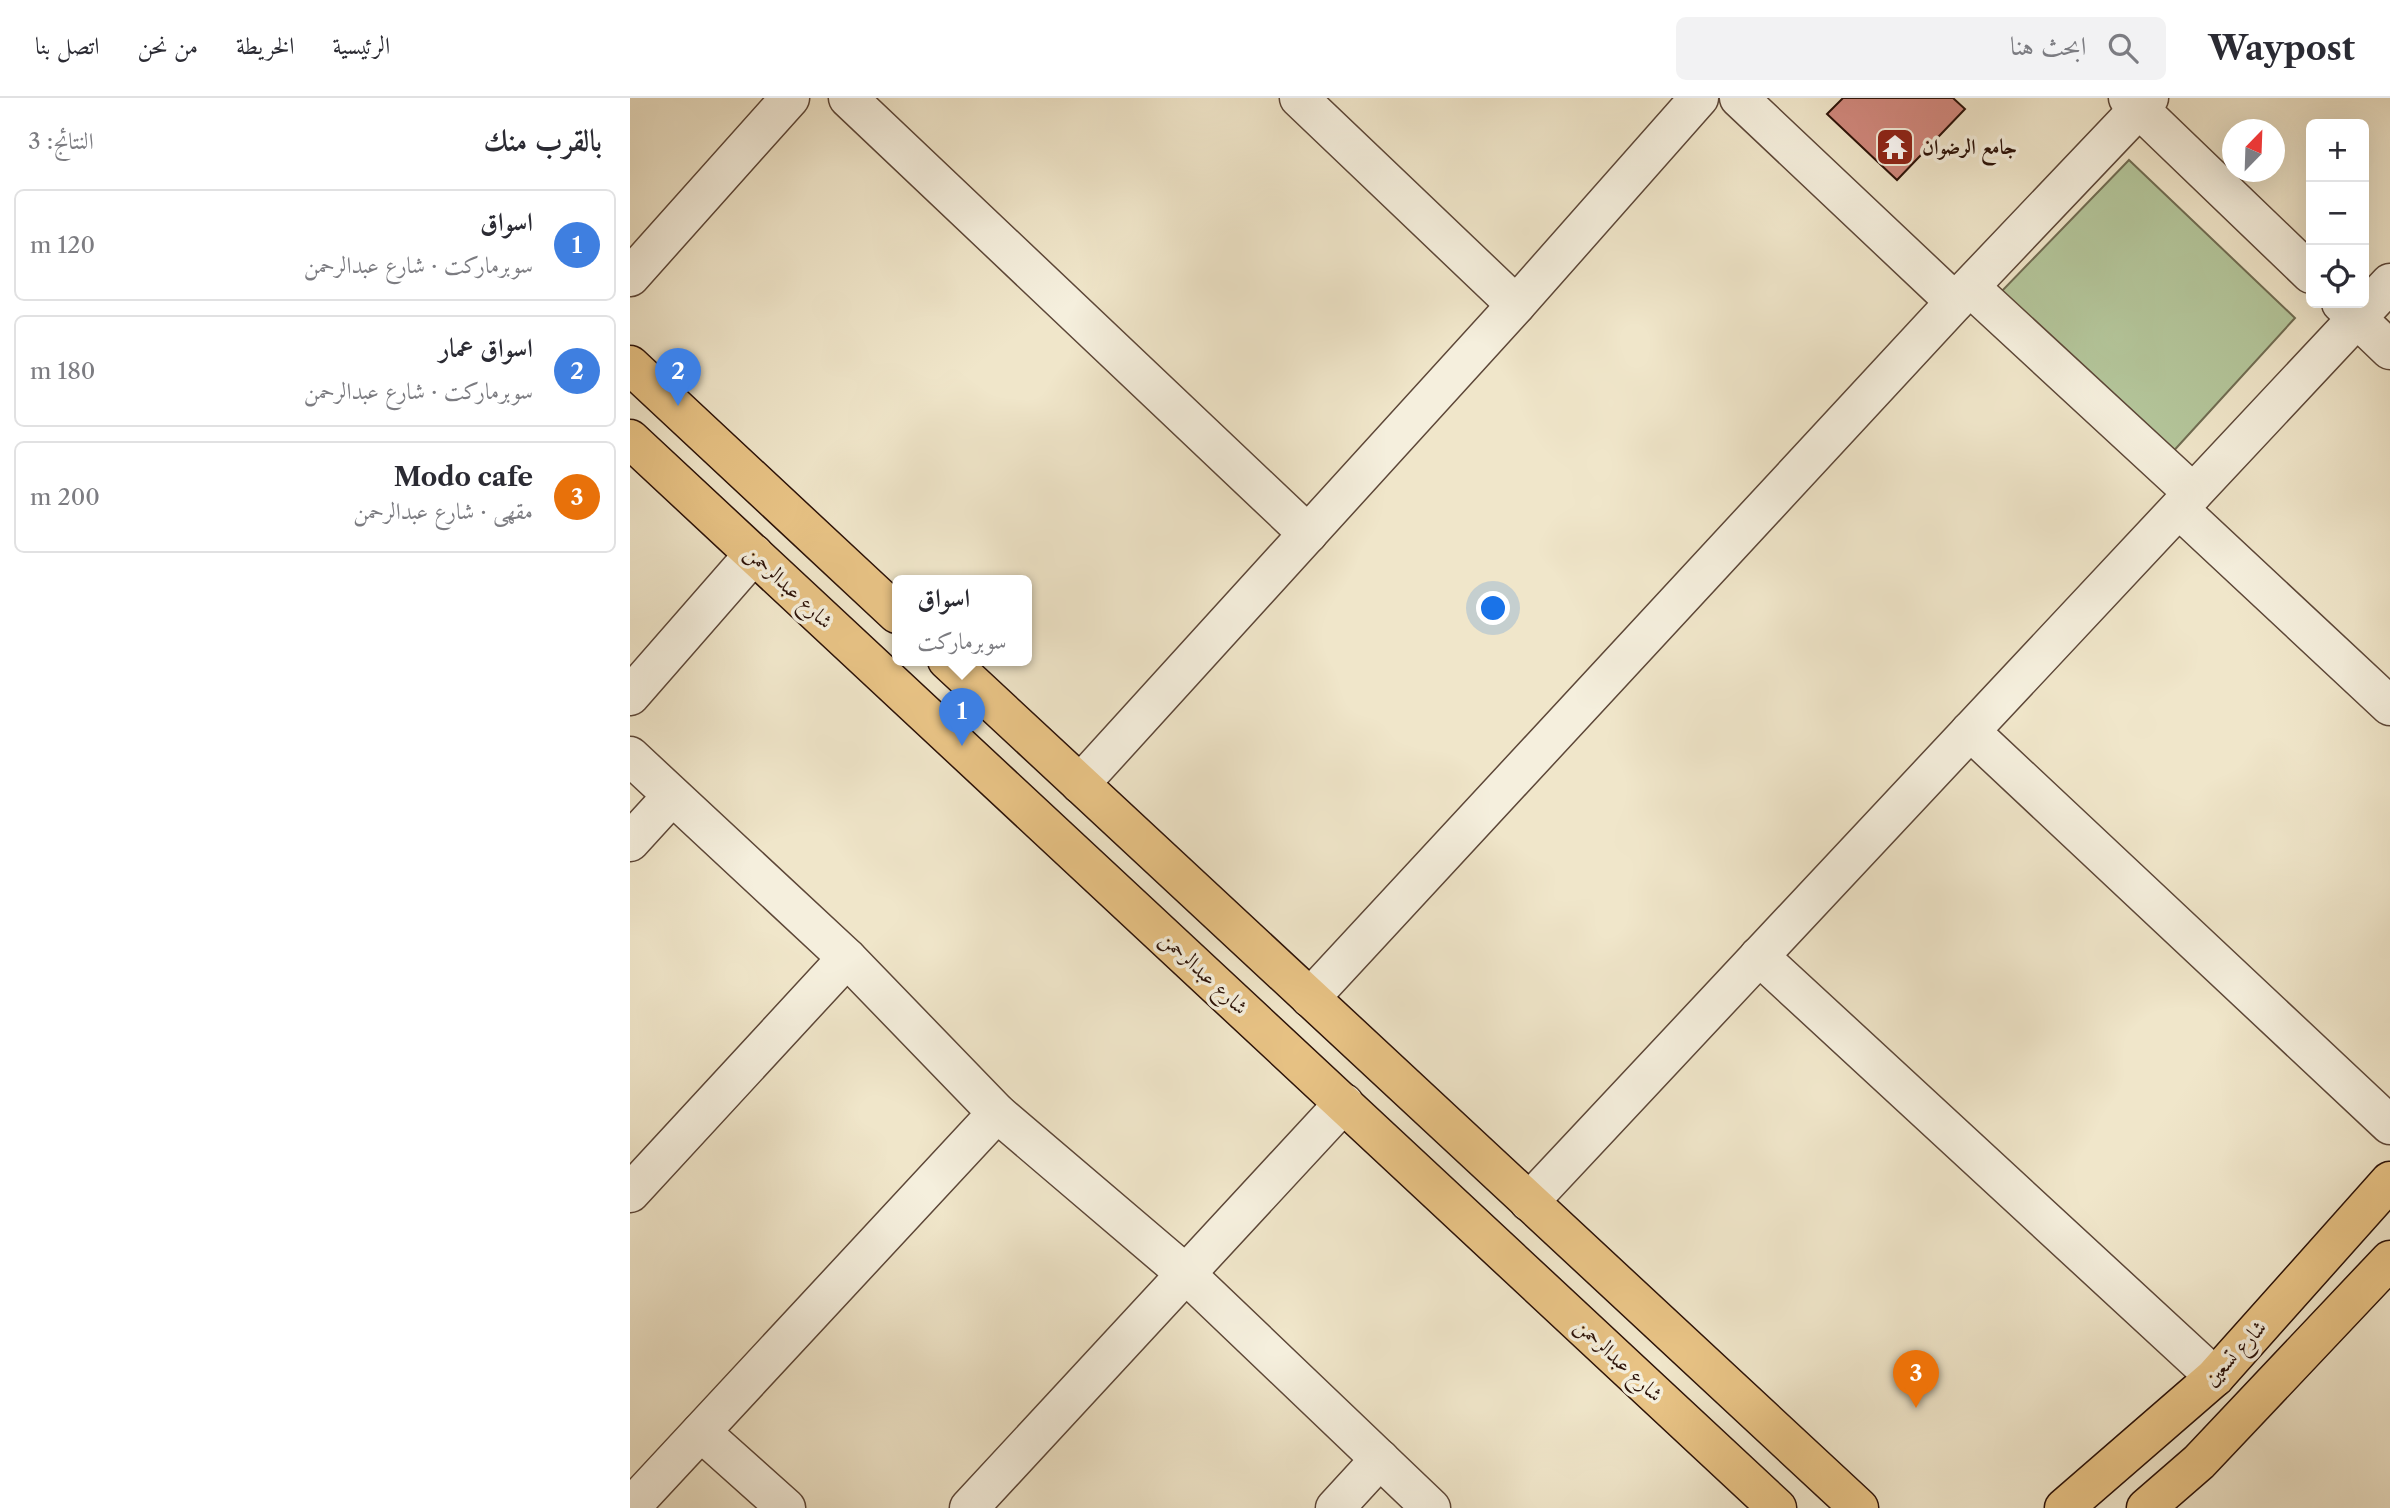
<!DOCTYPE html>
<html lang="ar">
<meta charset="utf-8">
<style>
:root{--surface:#fff;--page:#f2f2f3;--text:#2b2b33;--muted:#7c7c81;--line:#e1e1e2;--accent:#b45309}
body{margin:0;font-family:"Libre Caslon Text",Amiri,serif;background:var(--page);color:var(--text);direction:rtl}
.controls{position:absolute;right:21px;top:21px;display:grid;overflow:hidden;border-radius:10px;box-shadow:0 7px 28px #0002}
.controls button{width:63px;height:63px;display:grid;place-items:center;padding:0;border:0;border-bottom:2px solid var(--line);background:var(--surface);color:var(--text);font:35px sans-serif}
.compass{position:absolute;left:1592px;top:21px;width:63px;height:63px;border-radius:50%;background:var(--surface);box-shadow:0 7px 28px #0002;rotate:23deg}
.you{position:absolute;left:864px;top:511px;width:24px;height:24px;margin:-18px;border:5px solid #fff;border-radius:50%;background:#1a73e8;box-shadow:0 0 0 10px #1a73e833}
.badge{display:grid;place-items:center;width:46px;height:46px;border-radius:50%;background:var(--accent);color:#fff;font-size:23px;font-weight:700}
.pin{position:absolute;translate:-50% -58px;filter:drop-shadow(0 2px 4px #0008)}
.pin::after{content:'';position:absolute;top:37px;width:24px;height:21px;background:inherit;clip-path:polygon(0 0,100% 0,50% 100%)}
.popup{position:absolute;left:262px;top:477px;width:140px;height:91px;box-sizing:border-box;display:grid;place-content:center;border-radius:10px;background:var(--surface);filter:drop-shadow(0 2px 5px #0005);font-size:23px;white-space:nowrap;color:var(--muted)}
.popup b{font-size:26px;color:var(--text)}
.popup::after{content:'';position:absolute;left:50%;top:100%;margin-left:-14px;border:14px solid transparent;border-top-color:var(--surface)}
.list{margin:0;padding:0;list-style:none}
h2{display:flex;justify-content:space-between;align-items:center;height:91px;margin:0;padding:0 28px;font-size:30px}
h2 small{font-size:23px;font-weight:400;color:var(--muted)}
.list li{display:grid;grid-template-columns:46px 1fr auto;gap:21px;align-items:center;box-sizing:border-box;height:112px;margin:0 14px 14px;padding:0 14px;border:2px solid var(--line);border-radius:10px}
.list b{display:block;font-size:26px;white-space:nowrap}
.list p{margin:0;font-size:23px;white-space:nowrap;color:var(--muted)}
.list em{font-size:23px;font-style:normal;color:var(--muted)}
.icon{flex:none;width:38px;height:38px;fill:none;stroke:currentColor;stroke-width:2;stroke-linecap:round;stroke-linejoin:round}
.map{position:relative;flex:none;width:1760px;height:1410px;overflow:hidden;direction:ltr}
header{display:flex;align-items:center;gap:42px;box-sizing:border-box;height:98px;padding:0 35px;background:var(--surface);border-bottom:2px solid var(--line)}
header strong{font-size:33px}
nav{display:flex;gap:38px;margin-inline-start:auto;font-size:24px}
.search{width:490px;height:63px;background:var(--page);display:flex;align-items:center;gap:18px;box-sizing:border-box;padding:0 24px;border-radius:10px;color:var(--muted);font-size:26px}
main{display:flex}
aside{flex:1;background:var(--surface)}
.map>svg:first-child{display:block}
.green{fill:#b4c69b;stroke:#706c52;stroke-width:2}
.building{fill:#d0877c;stroke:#2c1208;stroke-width:2}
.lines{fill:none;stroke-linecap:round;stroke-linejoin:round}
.minor-casing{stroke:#5d4738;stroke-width:41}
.major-casing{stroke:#2c1208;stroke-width:41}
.minor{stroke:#f5efdd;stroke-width:38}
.major{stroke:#e8c385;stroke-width:38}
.labels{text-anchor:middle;stroke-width:7;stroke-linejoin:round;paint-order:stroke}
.poi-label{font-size:21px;font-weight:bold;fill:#2c1208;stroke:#f5efdd;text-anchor:start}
.street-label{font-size:21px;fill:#2c1208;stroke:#f5efdd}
</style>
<header>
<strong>Waypost</strong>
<div class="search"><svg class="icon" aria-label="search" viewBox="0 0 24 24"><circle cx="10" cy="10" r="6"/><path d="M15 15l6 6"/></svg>ابحث هنا</div>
<nav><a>الرئيسية</a><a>الخريطة</a><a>من نحن</a><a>اتصل بنا</a></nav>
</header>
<main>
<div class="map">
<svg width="1760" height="1410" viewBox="0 0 1760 1410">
<rect width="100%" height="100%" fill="#f0e6ca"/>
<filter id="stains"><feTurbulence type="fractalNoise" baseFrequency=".00286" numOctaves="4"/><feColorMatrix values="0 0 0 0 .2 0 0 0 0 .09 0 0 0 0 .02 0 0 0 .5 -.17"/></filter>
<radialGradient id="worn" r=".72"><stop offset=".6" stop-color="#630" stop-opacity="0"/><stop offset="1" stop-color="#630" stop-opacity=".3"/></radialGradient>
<path class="green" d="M1499,62L1665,220L1539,358L1369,196Z"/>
<path class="building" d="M1213,0H1323L1335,11L1267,82L1197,16Z"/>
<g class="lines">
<defs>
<g id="minor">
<path d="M218,0L678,436"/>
<path d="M669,0L886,207"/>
<path d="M1109,0L1325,204"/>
<path d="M1498,0L1681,176"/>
<path d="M0,179L160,0"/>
<path d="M1340,189L1563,395"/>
<path d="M1711,205L1760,252"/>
<path d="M1549,411L1760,608"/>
<path d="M0,598L124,456"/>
<path d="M1340,633L1760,1027"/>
<path d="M0,658L217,860L367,1015L556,1176L801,1410"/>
<path d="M450,686L886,207L1069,0"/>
<path d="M0,744L42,698"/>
<path d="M1129,858L1585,1279"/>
<path d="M680,900L1325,204L1519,0"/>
<path d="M0,1095L217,860"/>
<path d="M899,1104L1760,185"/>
<path d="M71,1334L156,1410"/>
<path d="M0,1410L367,1015"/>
<path d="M339,1410L714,1005"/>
<path d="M705,1410L750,1361"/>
</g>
<g id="major">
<path d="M0,267L267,516"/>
<path d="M0,341L1147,1410"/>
<path d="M317,562L1229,1410"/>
<path d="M1434,1410L1585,1279L1760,1083"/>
<path d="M1516,1410L1569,1364L1760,1162"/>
</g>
</defs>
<use href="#minor" class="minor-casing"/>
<use href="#major" class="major-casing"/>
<use href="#minor" class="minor"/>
<use href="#major" class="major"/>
</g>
<defs>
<symbol id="temple-square" viewBox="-11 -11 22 22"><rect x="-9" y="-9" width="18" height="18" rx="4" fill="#8f2418" stroke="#f5efdd"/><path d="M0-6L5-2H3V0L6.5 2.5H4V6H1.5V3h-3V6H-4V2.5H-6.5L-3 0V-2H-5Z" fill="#fff"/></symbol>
</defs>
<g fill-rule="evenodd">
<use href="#temple-square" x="1243" y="27" width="44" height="44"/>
</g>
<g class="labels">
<g class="poi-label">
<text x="1292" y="56">جامع الرضوان</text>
</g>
<g class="street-label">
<text transform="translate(159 489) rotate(43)" y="7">شارع عبدالرحمن</text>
<text transform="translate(574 875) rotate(43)" y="7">شارع عبدالرحمن</text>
<text transform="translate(1605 1255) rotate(-47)" y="7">شارع تسعين</text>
<text transform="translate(989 1262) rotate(43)" y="7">شارع عبدالرحمن</text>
</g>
</g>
<rect width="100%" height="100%" filter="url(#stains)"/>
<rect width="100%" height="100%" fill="url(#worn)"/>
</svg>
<div class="controls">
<button>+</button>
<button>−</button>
<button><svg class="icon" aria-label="locate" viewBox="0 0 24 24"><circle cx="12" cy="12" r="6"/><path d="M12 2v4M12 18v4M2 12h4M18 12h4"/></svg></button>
</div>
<svg class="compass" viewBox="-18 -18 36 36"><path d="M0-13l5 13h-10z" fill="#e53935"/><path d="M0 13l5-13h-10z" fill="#7c7c81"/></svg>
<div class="you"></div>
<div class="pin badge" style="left:332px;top:648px;background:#3f7fe0">1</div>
<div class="popup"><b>اسواق</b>سوبرماركت</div>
<div class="pin badge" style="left:48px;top:308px;background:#3f7fe0">2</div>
<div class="pin badge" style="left:1286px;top:1310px;background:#e8710a">3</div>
</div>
<aside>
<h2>بالقرب منك<small>النتائج: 3</small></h2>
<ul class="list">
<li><span class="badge" style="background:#3f7fe0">1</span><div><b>اسواق</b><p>سوبرماركت · شارع عبدالرحمن</p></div><em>120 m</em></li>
<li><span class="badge" style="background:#3f7fe0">2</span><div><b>اسواق عمار</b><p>سوبرماركت · شارع عبدالرحمن</p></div><em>180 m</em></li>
<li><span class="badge" style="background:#e8710a">3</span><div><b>Modo cafe</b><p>مقهى · شارع عبدالرحمن</p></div><em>200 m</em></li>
</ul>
</aside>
</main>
